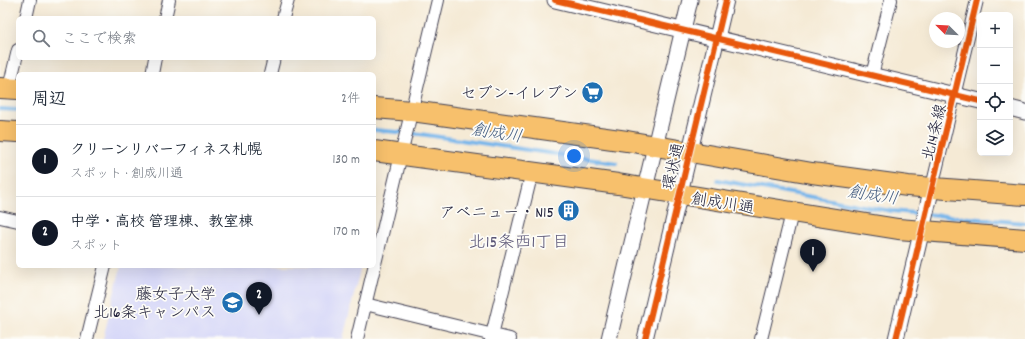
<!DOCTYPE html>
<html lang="ja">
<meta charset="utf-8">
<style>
:root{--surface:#fff;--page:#f2f2f3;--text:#1f2937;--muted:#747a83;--line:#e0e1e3;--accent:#111827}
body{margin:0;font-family:Dekko,"Klee One",sans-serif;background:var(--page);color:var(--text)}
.controls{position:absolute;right:12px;top:12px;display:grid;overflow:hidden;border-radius:6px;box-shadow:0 4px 16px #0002}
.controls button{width:36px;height:36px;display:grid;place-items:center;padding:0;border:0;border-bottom:1px solid var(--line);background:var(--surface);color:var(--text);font:20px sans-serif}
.compass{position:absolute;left:929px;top:12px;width:36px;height:36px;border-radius:50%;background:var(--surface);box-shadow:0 4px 16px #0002;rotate:294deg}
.you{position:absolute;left:574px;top:156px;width:14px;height:14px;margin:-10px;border:3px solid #fff;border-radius:50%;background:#1a73e8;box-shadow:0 0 0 6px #1a73e833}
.badge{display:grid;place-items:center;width:26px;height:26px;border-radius:50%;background:var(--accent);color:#fff;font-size:13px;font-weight:700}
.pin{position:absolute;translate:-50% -33px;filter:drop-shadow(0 1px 2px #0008)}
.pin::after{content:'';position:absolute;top:21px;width:14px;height:12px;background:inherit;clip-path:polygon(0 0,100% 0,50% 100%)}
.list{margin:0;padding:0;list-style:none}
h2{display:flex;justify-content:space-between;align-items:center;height:52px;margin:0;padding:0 16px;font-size:17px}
h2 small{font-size:13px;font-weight:400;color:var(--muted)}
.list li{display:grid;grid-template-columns:26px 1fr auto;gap:12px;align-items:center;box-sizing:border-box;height:72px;padding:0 16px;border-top:1px solid var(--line)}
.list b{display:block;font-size:15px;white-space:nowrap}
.list p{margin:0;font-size:13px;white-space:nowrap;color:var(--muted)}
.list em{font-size:13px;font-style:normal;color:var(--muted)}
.icon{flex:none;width:22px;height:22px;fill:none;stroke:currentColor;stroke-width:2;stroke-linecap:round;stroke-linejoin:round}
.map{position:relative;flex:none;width:1025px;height:339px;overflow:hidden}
.search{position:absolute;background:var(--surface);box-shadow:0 4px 16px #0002;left:16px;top:16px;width:360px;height:44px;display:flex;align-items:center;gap:10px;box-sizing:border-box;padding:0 14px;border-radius:6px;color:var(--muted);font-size:15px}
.panel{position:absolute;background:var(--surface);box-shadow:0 4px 16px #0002;left:16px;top:72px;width:360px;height:196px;border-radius:6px}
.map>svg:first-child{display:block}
.built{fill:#d6d7f8}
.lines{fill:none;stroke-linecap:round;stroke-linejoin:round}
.stream{stroke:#77b6eb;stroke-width:4}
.minor-casing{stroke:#424052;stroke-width:14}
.tertiary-casing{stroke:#424052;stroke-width:17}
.trunk-casing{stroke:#424052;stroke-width:22}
.minor{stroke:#fff;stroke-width:12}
.tertiary{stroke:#fff;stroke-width:15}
.trunk{stroke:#f7c06c;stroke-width:20}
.cycleway-casing{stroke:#fdfcf7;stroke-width:8}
.cycleway{stroke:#e8590c;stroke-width:6}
.labels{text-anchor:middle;stroke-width:3.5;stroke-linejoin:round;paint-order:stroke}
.poi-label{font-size:16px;fill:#22223b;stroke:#fdfcf7;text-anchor:end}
.street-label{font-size:16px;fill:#22223b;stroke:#fdfcf7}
.water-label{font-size:17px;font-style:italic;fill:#445d81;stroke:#fdfcf7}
.neighbourhood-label{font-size:17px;fill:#5c5778;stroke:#fdfcf7}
</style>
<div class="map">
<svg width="1025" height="339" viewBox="0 0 1025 339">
<rect width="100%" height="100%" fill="#fdfcf7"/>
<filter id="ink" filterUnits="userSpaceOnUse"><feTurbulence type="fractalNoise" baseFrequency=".025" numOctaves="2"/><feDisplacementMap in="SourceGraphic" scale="8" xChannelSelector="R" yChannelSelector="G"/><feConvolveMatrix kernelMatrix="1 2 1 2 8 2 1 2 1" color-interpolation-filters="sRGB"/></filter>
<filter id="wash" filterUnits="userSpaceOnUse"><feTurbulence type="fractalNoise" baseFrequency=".012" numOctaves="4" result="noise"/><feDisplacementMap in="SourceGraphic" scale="16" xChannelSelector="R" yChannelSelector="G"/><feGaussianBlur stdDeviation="0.9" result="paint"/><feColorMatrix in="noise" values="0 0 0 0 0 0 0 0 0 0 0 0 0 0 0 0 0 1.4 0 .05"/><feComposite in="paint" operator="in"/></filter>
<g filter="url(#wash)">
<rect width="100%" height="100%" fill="#f5ead5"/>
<path class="built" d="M121,266H361L343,339H103Z"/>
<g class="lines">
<g class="stream">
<path d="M0,109L18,110"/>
<path d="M374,130L420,134L616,163"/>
<path d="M718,180L891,211L1025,223"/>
</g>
</g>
</g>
<g filter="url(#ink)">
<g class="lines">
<defs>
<g id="minor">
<path d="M26,18L30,0"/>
<path d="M165,18L169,0"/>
<path d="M283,18L288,0"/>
<path d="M152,74L155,58"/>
<path d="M270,74L274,58"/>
<path d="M872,75L891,0"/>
<path d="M9,88L18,50"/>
<path d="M932,187L977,0"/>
<path d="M0,217L18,221"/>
<path d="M365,304L510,339"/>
<path d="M87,339L105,266"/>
<path d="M357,339L438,0"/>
<path d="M491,339L532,172"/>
<path d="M761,339L792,213"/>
</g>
<g id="tertiary">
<path d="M555,0L980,101"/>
<path d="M1010,108L1025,112"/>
<path d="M609,339L690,0"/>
<path d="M645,339L726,0"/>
<path d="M896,339L932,187"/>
</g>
<g id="trunk">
<path d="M0,88L18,89"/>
<path d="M374,108L412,111L627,141L812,173L908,186L1025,195"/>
<path d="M0,131L18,132"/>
<path d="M374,151L618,184L898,229L1025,239"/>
</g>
</defs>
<use href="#minor" class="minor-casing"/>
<use href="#tertiary" class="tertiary-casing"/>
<use href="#trunk" class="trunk-casing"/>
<use href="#minor" class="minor"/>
<use href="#tertiary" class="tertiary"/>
<use href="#trunk" class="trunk"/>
<defs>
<g id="cycleway">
<path d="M555,0L980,101"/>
<path d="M645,339L726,0"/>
<path d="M896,339L977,0"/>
</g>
</defs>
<use href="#cycleway" class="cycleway-casing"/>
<use href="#cycleway" class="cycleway"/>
</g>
</g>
<defs>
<symbol id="supermarket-disc" viewBox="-11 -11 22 22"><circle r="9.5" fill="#1f6fb2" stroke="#fdfcf7"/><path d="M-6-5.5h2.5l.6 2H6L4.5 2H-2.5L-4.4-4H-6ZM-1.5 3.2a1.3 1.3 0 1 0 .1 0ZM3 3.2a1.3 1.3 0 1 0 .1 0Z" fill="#fff"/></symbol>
<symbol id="building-disc" viewBox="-11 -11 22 22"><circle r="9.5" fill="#1f6fb2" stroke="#fdfcf7"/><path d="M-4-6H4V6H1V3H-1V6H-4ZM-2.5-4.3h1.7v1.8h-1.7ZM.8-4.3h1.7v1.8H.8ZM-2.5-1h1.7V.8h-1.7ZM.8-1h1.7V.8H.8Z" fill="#fff"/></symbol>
<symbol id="university-disc" viewBox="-11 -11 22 22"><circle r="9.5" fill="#1f6fb2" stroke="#fdfcf7"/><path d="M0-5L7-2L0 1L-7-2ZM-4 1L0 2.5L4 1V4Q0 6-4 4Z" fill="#fff"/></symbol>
</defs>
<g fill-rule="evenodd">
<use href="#supermarket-disc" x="580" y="80" width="25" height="25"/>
<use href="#building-disc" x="556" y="198" width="25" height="25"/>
<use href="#university-disc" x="220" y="290" width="25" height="25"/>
</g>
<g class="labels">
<g class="poi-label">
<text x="578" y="98">セブン-イレブン</text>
<text x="554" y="217">アベニュー・N15</text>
<text x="216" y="299">藤女子大学<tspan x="216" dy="18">北16条キャンパス</tspan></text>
</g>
<g class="street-label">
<text transform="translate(933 132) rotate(-76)" y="6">北14条線</text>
<text transform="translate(672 166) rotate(-77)" y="6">環状通</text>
<text transform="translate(723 202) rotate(9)" y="6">創成川通</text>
</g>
<g class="water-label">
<text transform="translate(497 132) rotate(9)" y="6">創成川</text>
<text transform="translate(873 194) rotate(9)" y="6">創成川</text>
</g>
<g class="neighbourhood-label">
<text x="519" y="247">北15条西1丁目</text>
</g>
</g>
</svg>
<div class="controls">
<button>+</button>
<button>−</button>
<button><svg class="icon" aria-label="locate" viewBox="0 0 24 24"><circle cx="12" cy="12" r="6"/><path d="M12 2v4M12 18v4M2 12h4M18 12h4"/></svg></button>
<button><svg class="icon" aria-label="layers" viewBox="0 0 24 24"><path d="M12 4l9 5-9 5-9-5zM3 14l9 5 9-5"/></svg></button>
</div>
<svg class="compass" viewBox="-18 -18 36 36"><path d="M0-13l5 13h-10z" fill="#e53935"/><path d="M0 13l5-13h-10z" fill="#747a83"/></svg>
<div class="you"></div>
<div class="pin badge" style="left:813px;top:272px">1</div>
<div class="pin badge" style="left:259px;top:315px">2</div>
<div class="search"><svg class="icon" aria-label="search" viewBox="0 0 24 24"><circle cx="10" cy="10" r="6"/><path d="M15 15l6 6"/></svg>ここで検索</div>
<section class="panel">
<h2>周辺<small>2件</small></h2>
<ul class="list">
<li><span class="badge">1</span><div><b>クリーンリバーフィネス札幌</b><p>スポット · 創成川通</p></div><em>130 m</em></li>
<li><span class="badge">2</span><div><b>中学・高校 管理棟、教室棟</b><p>スポット</p></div><em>170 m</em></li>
</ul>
</section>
</div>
